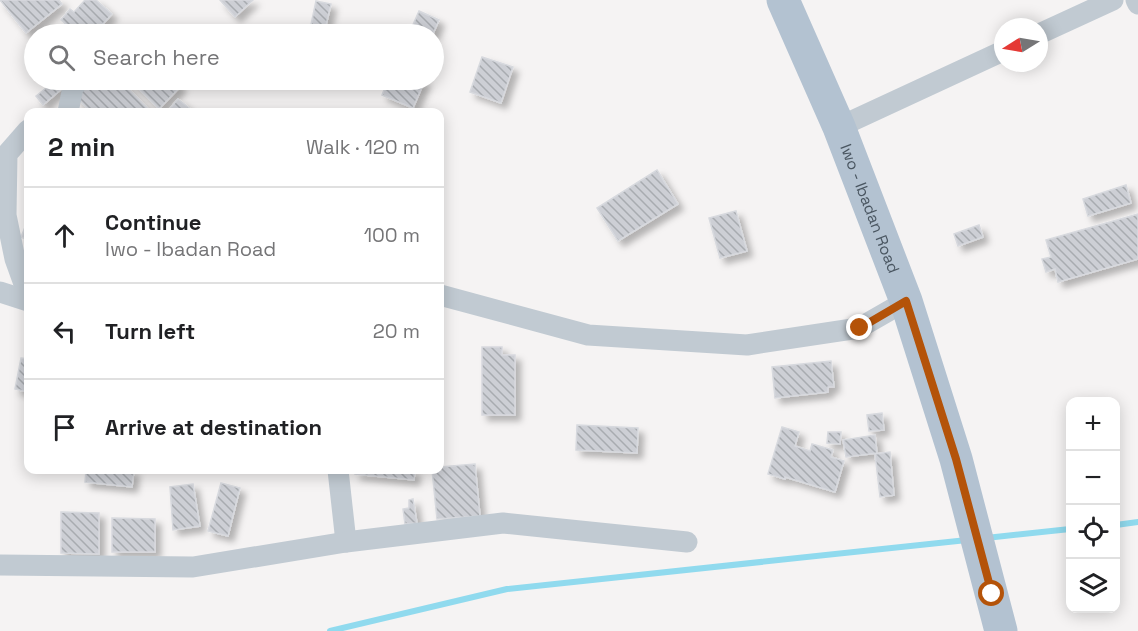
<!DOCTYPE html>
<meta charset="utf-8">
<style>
:root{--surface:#fff;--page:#f6f6f6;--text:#202124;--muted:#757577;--line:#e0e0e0}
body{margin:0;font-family:"Space Grotesk",sans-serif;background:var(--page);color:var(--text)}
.controls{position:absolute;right:18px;bottom:18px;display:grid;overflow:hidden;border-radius:12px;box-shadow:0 3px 15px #0003}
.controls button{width:54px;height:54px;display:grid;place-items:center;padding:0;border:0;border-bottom:2px solid var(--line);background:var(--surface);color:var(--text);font:30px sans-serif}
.compass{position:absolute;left:994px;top:18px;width:54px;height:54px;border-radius:50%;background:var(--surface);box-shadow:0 3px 15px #0003;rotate:259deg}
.stop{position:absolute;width:18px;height:18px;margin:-14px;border:4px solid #b45309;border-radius:50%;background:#fff}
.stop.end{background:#b45309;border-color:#fff;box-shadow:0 2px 6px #0008}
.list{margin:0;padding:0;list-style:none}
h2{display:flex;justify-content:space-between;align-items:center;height:78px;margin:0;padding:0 24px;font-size:26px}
h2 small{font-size:20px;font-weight:400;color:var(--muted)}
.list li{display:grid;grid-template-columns:39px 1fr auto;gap:18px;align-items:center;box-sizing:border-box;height:96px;padding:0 24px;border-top:2px solid var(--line)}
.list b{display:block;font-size:22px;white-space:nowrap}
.list p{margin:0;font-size:20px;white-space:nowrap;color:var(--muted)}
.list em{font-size:20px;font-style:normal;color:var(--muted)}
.icon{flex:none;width:33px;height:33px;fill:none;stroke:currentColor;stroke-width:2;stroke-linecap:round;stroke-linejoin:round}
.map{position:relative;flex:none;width:1138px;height:631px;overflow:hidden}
.search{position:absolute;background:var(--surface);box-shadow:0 3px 15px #0003;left:24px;top:24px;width:420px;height:66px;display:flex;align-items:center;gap:15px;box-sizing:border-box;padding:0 21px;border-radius:33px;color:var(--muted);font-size:22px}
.panel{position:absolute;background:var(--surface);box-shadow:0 3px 15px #0003;left:24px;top:108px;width:420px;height:366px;border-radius:12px}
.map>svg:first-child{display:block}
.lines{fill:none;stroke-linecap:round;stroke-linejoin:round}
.stream{stroke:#90daee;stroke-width:6}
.building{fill:url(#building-back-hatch);stroke:#d7d9de;stroke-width:1.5;filter:url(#shadow)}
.minor{stroke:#c1cad2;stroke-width:21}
.primary{stroke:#b3c2d1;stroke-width:33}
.route{stroke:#b45309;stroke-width:8}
.labels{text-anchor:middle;stroke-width:6;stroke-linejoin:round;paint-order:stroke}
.street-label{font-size:16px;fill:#4a5661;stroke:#fff}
</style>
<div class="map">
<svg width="1138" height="631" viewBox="0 0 1138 631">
<defs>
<pattern id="building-back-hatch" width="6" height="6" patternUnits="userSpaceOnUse" patternTransform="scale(1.5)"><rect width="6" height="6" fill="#cdcfd5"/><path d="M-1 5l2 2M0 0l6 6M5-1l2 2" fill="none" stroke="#a8abb0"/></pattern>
<filter id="shadow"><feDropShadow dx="5.5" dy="5.5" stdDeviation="3" flood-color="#0004"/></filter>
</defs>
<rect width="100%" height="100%" fill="#f5f3f3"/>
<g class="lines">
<g class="stream">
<path d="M1116,525L1138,522"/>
<path d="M986,538L1070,529"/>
<path d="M330,631L507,589L967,540"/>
</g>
</g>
<g class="building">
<path d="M0,0H59L62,4L26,33Z"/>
<path d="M85,0H96L112,14L94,34H77L61,20L70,9L74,12Z"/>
<path d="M220,0H253L235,17Z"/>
<path d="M316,1L331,4L324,34H309Z"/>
<path d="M419,11L439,20L433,34H409Z"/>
<path d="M482,57L513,67L501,103L470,92Z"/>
<path d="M56,80H70L71,81L43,105L36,96Z"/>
<path d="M91,80H120L151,112H91L75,96Z"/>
<path d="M130,80H174L181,86L159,109Z"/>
<path d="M388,80H425L413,108L382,95Z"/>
<path d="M178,99L194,112H167Z"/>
<path d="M657,170L678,204L618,241L597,208Z"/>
<path d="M1126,185L1131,203L1088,216L1083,199Z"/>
<path d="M736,211L747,251L720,258L709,218Z"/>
<path d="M1138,214V259L1058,282L1055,269L1046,272L1042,259L1051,257L1046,240Z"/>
<path d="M28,220V241L21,237Z"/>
<path d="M979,225L983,237L958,246L954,234Z"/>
<path d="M482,347H502V355H515V415H482Z"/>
<path d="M21,358L28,359V392L15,389Z"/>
<path d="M831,361L834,387H828V392L775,398L772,367Z"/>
<path d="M882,413L884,430L869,431L867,415Z"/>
<path d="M577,425L638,428L637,453L576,450Z"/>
<path d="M782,427L799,432L795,446L810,451L812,444L833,450L831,457L844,461L835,492L785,477V479L768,474Z"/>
<path d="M828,432H841L840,444L827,443Z"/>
<path d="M875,435L877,453L846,457L843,440Z"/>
<path d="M890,452L894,495L880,497L875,454Z"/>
<path d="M475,464L480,516L437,519L432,470H440V467Z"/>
<path d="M86,470H134L132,487L85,482Z"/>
<path d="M355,470H415L414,480L355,474Z"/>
<path d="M221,483L240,488L228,536L208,531Z"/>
<path d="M193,484L200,526L173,530L170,487Z"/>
<path d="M413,499L417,523L405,524L403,509L409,508V500Z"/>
<path d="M61,512L99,513V554L61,553Z"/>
<path d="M112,518L155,519V552H112Z"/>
</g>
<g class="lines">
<g class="minor">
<path d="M1136,0L1138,4"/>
<path d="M1039,34L1113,0"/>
<path d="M68,112L73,87L80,80"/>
<path d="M839,127L1003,51"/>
<path d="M28,130L7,154L6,215L15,259L28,295"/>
<path d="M0,292L28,301"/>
<path d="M440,295L588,335L747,345L859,328L906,301"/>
<path d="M338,470L346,542"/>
<path d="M0,565L193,567L346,542L503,523L687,542"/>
</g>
<path class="primary" id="s1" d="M783,0L839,127L906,301L956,459L1001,631"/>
</g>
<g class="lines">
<path class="route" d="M860,328L906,301L956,459L992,594"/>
</g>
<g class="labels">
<g class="street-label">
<text dy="6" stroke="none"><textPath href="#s1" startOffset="226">Iwo - Ibadan Road</textPath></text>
</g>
</g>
</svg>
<div class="controls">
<button>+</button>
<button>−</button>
<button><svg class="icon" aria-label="locate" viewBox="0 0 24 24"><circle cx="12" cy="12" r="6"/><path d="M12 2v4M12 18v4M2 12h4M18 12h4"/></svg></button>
<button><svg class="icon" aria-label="layers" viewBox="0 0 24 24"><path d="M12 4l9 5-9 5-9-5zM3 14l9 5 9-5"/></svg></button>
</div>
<svg class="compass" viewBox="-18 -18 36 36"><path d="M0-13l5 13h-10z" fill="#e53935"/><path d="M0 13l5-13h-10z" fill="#757577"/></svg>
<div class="stop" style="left:992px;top:594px"></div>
<div class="stop end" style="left:860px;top:328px"></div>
<div class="search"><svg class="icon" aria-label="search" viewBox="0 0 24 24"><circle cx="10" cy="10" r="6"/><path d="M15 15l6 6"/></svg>Search here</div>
<section class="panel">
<h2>2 min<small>Walk · 120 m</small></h2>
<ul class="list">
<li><svg class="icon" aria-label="ahead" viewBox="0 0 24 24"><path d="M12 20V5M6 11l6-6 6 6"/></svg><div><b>Continue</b><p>Iwo - Ibadan Road</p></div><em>100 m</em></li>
<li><svg class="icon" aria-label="left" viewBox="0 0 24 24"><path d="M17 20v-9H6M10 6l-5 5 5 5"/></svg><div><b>Turn left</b></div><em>20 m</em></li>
<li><svg class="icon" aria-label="arrive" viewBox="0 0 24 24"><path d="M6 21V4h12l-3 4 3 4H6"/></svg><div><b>Arrive at destination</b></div></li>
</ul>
</section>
</div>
